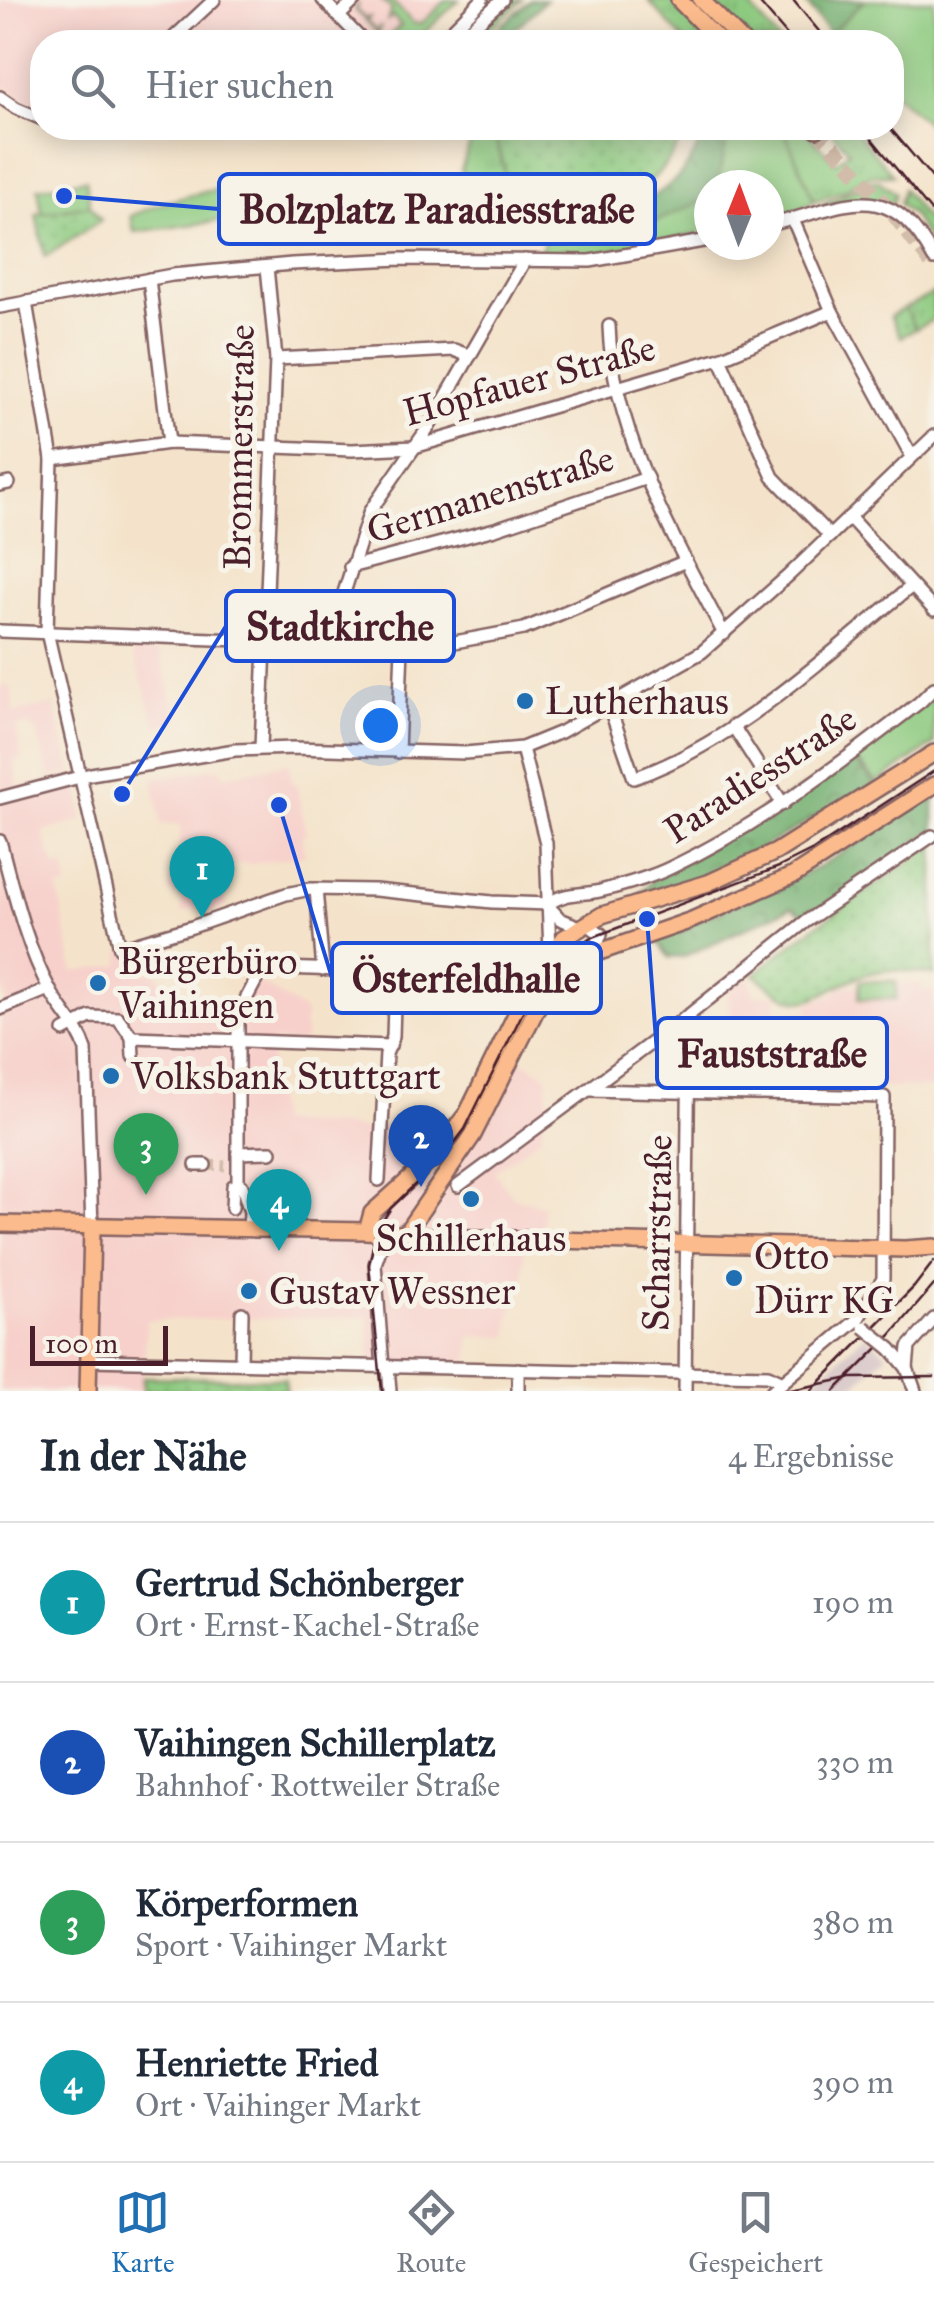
<!DOCTYPE html>
<html lang="de">
<meta charset="utf-8">
<style>
:root{--surface:#fff;--page:#f6f6f7;--text:#1f2937;--muted:#747a83;--line:#e0e1e3;--accent:#1f6fb2}
body{margin:0;font-family:"IM FELL Great Primer",serif;background:var(--page);color:var(--text)}
.compass{position:absolute;left:694px;top:170px;width:90px;height:90px;border-radius:50%;background:var(--surface);box-shadow:0 5px 25px #0003;rotate:1deg}
.scale{position:absolute;left:30px;bottom:25px;width:138px;box-sizing:border-box;padding-left:10px;border:5px solid #4a1f2b;border-top:0;font-size:28px;line-height:35px;white-space:nowrap;color:#4a1f2b;-webkit-text-stroke:8px #f7f3e8;paint-order:stroke}
.you{position:absolute;left:380px;top:725px;width:35px;height:35px;margin:-25px;border:8px solid #fff;border-radius:50%;background:#1a73e8;box-shadow:0 0 0 15px #1a73e833}
.badge{display:grid;place-items:center;width:65px;height:65px;border-radius:50%;background:var(--accent);color:#fff;font-size:32px;font-weight:700}
.pin{position:absolute;translate:-50% -82px;filter:drop-shadow(0 2px 5px #0008)}
.pin::after{content:'';position:absolute;top:52px;width:35px;height:30px;background:inherit;clip-path:polygon(0 0,100% 0,50% 100%)}
.list{margin:0;padding:0;list-style:none}
h2{display:flex;justify-content:space-between;align-items:center;height:130px;margin:0;padding:0 40px;font-size:42px}
h2 small{font-size:32px;font-weight:400;color:var(--muted)}
.list li{display:grid;grid-template-columns:65px 1fr auto;gap:30px;align-items:center;box-sizing:border-box;height:160px;padding:0 40px;border-top:2px solid var(--line)}
.list b{display:block;font-size:38px;white-space:nowrap}
.list p{margin:0;font-size:32px;white-space:nowrap;color:var(--muted)}
.list em{font-size:32px;font-style:normal;color:var(--muted)}
.icon{flex:none;width:55px;height:55px;fill:none;stroke:currentColor;stroke-width:2;stroke-linecap:round;stroke-linejoin:round}
.map{position:relative;flex:none;width:934px;height:1391px;overflow:hidden}
.search{position:absolute;background:var(--surface);box-shadow:0 5px 25px #0003;left:30px;right:30px;top:30px;height:110px;display:flex;align-items:center;gap:25px;box-sizing:border-box;padding:0 35px;border-radius:40px;color:var(--muted);font-size:38px}
.sheet{height:770px;background:var(--surface)}
nav{display:flex;justify-content:space-around;align-items:center;box-sizing:border-box;height:140px;border-top:2px solid var(--line);background:var(--surface);font-size:28px;color:var(--muted)}
nav a{display:grid;justify-items:center;gap:5px}
nav .on{color:var(--accent)}
.map>svg:first-child{display:block}
.built{fill:#f7d0cb}
.railway{fill:#d2bec2}
.grass{fill:url(#grass-tufts);stroke:#6c7556;stroke-width:2.5}
.forest{fill:url(#forest-crowns);stroke:#5e674d;stroke-width:2.5}
.park{fill:url(#park-dots);stroke:#6c7556;stroke-width:2.5}
.garden{fill:#8ecb81;stroke:#6c7556;stroke-width:2.5}
.lines{fill:none;stroke-linecap:round;stroke-linejoin:round}
.minor-tunnel{stroke:#d2bcaa;stroke-width:11;stroke-dasharray:11 5.5;stroke-linecap:butt}
.major-tunnel{stroke:#d2bcaa;stroke-width:15;stroke-dasharray:15 8;stroke-linecap:butt}
.minor-casing{stroke:#866463;stroke-width:16}
.major-casing{stroke:#866463;stroke-width:20}
.minor{stroke:#fff;stroke-width:11}
.major{stroke:#fbbb8c;stroke-width:15}
.tram{stroke:#4a1f2b;stroke-width:2.5}
.rail{stroke:#4a1f2b;stroke-width:2.5}
.minor-bridge-casing{stroke:#866463;stroke-width:16;stroke-linecap:butt}
.minor-bridge{stroke:#fff;stroke-width:11}
.poi-dot{fill:#1f6fb2;stroke:#f7f3e8;stroke-width:4}
.labels{text-anchor:middle;stroke-width:10;stroke-linejoin:round;paint-order:stroke}
.street-label{font-size:38px;fill:#4a1f2b;stroke:#f7f3e8}
.poi-label{font-size:38px;fill:#4a1f2b;stroke:#f7f3e8;text-anchor:start}
.leader{fill:none;stroke:#1d4ed8;stroke-width:4}
.callout-dot{fill:#1d4ed8;stroke:#f7f3e8;stroke-width:4}
.callout{fill:#f7f3e8;stroke:#1d4ed8;stroke-width:4}
.callout-label{font-size:40px;text-anchor:middle;font-weight:bold;fill:#4a1f2b}
</style>
<div class="map">
<svg width="934" height="1391" viewBox="0 0 934 1391">
<defs>
<pattern id="grass-tufts" width="24" height="20" patternUnits="userSpaceOnUse" patternTransform="scale(2.5)"><rect width="24" height="20" fill="#8ecb81"/><path d="M3 7l-1-3M5 7V3M7 7l1-3M15 17l-1-3M17 17v-4M19 17l1-3" fill="none" stroke="#7cae70"/></pattern>
<pattern id="forest-crowns" width="20" height="18" patternUnits="userSpaceOnUse" patternTransform="scale(2.5)"><rect width="20" height="18" fill="#72af6f"/><path d="M2 6a3 3 0 1 1 6 0M12 15a3 3 0 1 1 6 0" fill="none" stroke="#608e5b"/></pattern>
<pattern id="park-dots" width="8" height="8" patternUnits="userSpaceOnUse" patternTransform="scale(2.5)"><rect width="8" height="8" fill="#8ecb81"/><path d="M2 2h.1M6 6h.1" fill="none" stroke="#7cae70" stroke-width="1.8" stroke-linecap="round"/></pattern>
</defs>
<rect width="100%" height="100%" fill="#f7f3e8"/>
<filter id="ink" filterUnits="userSpaceOnUse"><feTurbulence type="fractalNoise" baseFrequency=".01" numOctaves="2"/><feDisplacementMap in="SourceGraphic" scale="20" xChannelSelector="R" yChannelSelector="G"/><feConvolveMatrix kernelMatrix="1 2 1 2 8 2 1 2 1" color-interpolation-filters="sRGB"/></filter>
<filter id="wash" filterUnits="userSpaceOnUse"><feTurbulence type="fractalNoise" baseFrequency=".0048" numOctaves="4" result="noise"/><feDisplacementMap in="SourceGraphic" scale="40" xChannelSelector="R" yChannelSelector="G"/><feGaussianBlur stdDeviation="2.25" result="paint"/><feColorMatrix in="noise" values="0 0 0 0 0 0 0 0 0 0 0 0 0 0 0 0 0 1.4 0 .05"/><feComposite in="paint" operator="in"/></filter>
<g filter="url(#wash)">
<rect width="100%" height="100%" fill="#f4e3ca"/>
<g class="built">
<path d="M0,0H448L400,42H42V111L0,84Z"/>
<path d="M132,652H159L179,721L157,727Z"/>
<path d="M0,684L12,689L14,720V713L54,704L72,772L49,778L36,729L31,730L30,724L16,727L22,758L14,762L18,787L75,774L84,820L43,832L55,868L64,866L68,886L58,889L74,972L120,965L121,949L135,945L141,971L155,972L161,979L163,991L204,993L232,1005L261,983L305,1012V1043L273,1041L271,1066L278,1122L345,1126L372,1131L392,1125L457,1124L497,1108L520,1059L547,1075L548,1109L540,1137L494,1172L514,1198L543,1205L542,1247L524,1248V1275L510,1316L509,1337L470,1336L469,1362L371,1363L368,1317L146,1320L143,1391H0V1010L7,1009L0,973Z"/>
<path d="M289,763L292,783H296L306,834L301,836L305,855L251,864L213,863L227,906L209,913H201L199,908L182,913L181,896L169,891L177,862L180,861V824H161L153,778L217,768L222,769L224,776Z"/>
<path d="M749,976L754,995H777V1012H808L809,1003L831,996L833,998L834,993L845,986H859L860,981L923,984V990H934V1088L734,1086L736,1043H731L728,991Z"/>
</g>
<path class="railway" d="M865,1335L887,1354L849,1391H804Z"/>
<g class="grass">
<path d="M382,0H391L413,23L421,24L446,0H459L424,33L387,42L355,10L359,3L356,10L365,19L371,16L366,21L376,31L381,26L377,33L385,40L401,25L393,17L388,20L392,10Z"/>
<path d="M508,0H522L475,42H460Z"/>
<path d="M648,0H671L712,42H685Z"/>
<path d="M711,0H745L780,42H752Z"/>
<path d="M493,128L509,188L464,174L461,170L475,129Z"/>
<path d="M783,128H803L836,163L849,151L828,128H853L893,175H872L843,191L814,201Z"/>
<path d="M872,181H879L895,193L893,203C863,195 839,203 809,211Z"/>
<path d="M903,189L934,229V250L913,216L899,204Z"/>
<path d="M934,293V319L901,337L890,316Z"/>
</g>
<g class="forest">
<path d="M530,0H546L501,42H483Z"/>
<path d="M803,0H865L830,34Z"/>
<path d="M706,128H730L717,185H709V198L651,225L604,219C638,207 676,189 693,156C698,147 701,137 706,128Z"/>
<path d="M853,758L875,784L719,872L639,895L657,876Z"/>
<path d="M934,795V830L807,918L792,907L683,957L669,958L656,939L817,868Z"/>
</g>
<g class="park">
<path d="M493,128H683C677,167 630,205 590,208L589,182L527,186L507,179Z"/>
<path d="M90,205L101,220L45,257L36,214Z"/>
<path d="M905,308L915,329L901,337L890,316Z"/>
<path d="M934,845V975C911,971 887,967 864,975C807,994 811,1022 754,974L813,928Z"/>
<path d="M143,1377L285,1379L286,1391H143Z"/>
</g>
<g class="garden">
<path d="M865,0H934V129L892,92V42H839L830,34Z"/>
<path d="M730,128H783L814,201L787,216L769,220V185H717Z"/>
<path d="M396,176L481,187L526,202L524,209L267,215L134,232L131,216C216,178 305,179 396,176Z"/>
<path d="M86,179L90,205L42,213L38,188Z"/>
<path d="M709,198V232L598,254L539,253L549,232L604,219L651,224Z"/>
<path d="M934,694V744L877,783L855,757Z"/>
<path d="M860,981H896V999H859Z"/>
</g>
</g>
<g filter="url(#ink)">
<g class="lines">
<path class="minor-tunnel" d="M205,1165L225,1166"/>
<path class="major-tunnel" d="M817,129L890,210L934,267"/>
<defs>
<g id="minor">
<path d="M323,0L364,42"/>
<path d="M339,16L355,0"/>
<path d="M169,42L214,0"/>
<path d="M440,42L482,0"/>
<path d="M456,42L502,0"/>
<path d="M0,97L16,108L42,119"/>
<path d="M793,220L832,311L911,455"/>
<path d="M769,225C846,207 888,173 934,259"/>
<path d="M149,279L169,443"/>
<path d="M26,302L52,459L47,632L120,948L192,927L286,894L310,889L375,890L492,902L549,904"/>
<path d="M0,307L172,275L292,264L401,259L590,261L709,240"/>
<path d="M609,326C612,432 676,542 724,634"/>
<path d="M720,358L773,477L830,536"/>
<path d="M276,359L454,350L470,356"/>
<path d="M52,459L169,443L352,450L414,447L720,358L832,311"/>
<path d="M0,485L9,483"/>
<path d="M849,517L934,610"/>
<path d="M350,567L495,529L647,478"/>
<path d="M0,631L428,647L524,629L686,561"/>
<path d="M327,646L370,511L430,425L525,260"/>
<path d="M609,706L634,778C740,740 826,655 912,586"/>
<path d="M733,726L783,804"/>
<path d="M261,748L276,359L267,267"/>
<path d="M522,748L546,843L550,953L564,969"/>
<path d="M398,752L402,647"/>
<path d="M0,798L91,774L235,750L294,748L465,753L522,748L561,732L702,652L789,575L934,436"/>
<path d="M0,841C13,890 26,946 50,990C61,1012 79,1026 86,1050L92,1228"/>
<path d="M316,889L323,970"/>
<path d="M549,904C563,892 582,895 600,891C624,885 650,878 672,867C762,824 841,763 920,702L934,688"/>
<path d="M549,907L560,919L580,927"/>
<path d="M586,923L601,934L594,953"/>
<path d="M0,1009L49,989"/>
<path d="M64,1031L90,1017L118,1018L132,1037"/>
<path d="M132,1037L390,1046"/>
<path d="M132,1037L133,1056"/>
<path d="M589,1090L884,1097L883,1279L857,1320L772,1391"/>
<path d="M238,1153L271,1152"/>
<path d="M196,1165H205"/>
<path d="M379,1180L386,1054L393,1037L395,971"/>
<path d="M238,1186H242L250,1212L249,1230"/>
<path d="M458,1186L689,1015L805,922L932,836"/>
<path d="M232,1208L233,1186H238V1014L260,973L281,968L486,975L518,970L536,974"/>
<path d="M891,1349L907,1368L915,1391"/>
<path d="M89,1360L768,1375L783,1382"/>
<path d="M241,1363L242,1313"/>
<path d="M388,1366L390,1391"/>
<path d="M383,1367L375,1264L386,1232"/>
<path d="M907,1368L909,1347L934,1319"/>
<path d="M518,1369V1391"/>
<path d="M685,1391L689,1027L686,1017"/>
</g>
<g id="major">
<path d="M679,0L720,42"/>
<path d="M701,0L743,42"/>
<path d="M816,128L817,129"/>
<path d="M0,1224L367,1231L435,1237L905,1249L934,1247"/>
<path d="M367,1231L372,1213L432,1159L468,1112L536,974L564,938L602,915L708,883L776,852L934,753"/>
<path d="M405,1234L473,1135L544,994L564,969L582,958L692,920L794,875L934,785"/>
<path d="M88,1391L92,1228"/>
</g>
</defs>
<use href="#minor" class="minor-casing"/>
<use href="#major" class="major-casing"/>
<use href="#minor" class="minor"/>
<use href="#major" class="major"/>
<g class="tram">
<path d="M382,1391L369,1265L376,1231L391,1208L446,1154L465,1129L534,990L555,961L588,939L779,867L813,850L934,771"/>
<path d="M786,1391L850,1378L934,1377"/>
</g>
<g class="rail">
<path d="M757,0L793,42"/>
<path d="M793,0L828,42"/>
<path d="M863,128L934,215"/>
<path d="M890,128L934,180"/>
<path d="M811,1391L914,1287L934,1261"/>
<path d="M835,1391L891,1335L934,1285"/>
</g>
<defs>
<path id="minor-bridge" d="M864,1327L891,1349"/>
</defs>
<use href="#minor-bridge" class="minor-bridge-casing"/>
<use href="#minor-bridge" class="minor-bridge"/>
</g>
</g>
<g class="poi-dot">
<circle cx="525" cy="701" r="10"/>
<circle cx="98" cy="983" r="10"/>
<circle cx="111" cy="1076" r="10"/>
<circle cx="471" cy="1199" r="10"/>
<circle cx="734" cy="1278" r="10"/>
<circle cx="249" cy="1291" r="10"/>
</g>
<g class="labels">
<g class="street-label">
<text transform="translate(529 380) rotate(-15)" y="13">Hopfauer Straße</text>
<text transform="translate(239 447) rotate(-89)" y="13">Brommerstraße</text>
<text transform="translate(490 494) rotate(-17)" y="13">Germanenstraße</text>
<text transform="translate(760 774) rotate(-33)" y="13">Paradiesstraße</text>
<text transform="translate(657 1233) rotate(-89)" y="13">Scharrstraße</text>
</g>
<g class="poi-label">
<text x="545" y="714">Lutherhaus</text>
<text x="118" y="974">Bürgerbüro<tspan x="118" dy="44">Vaihingen</tspan></text>
<text x="131" y="1089">Volksbank Stuttgart</text>
<text x="471" y="1251" text-anchor="middle">Schillerhaus</text>
<text x="754" y="1269">Otto<tspan x="754" dy="44">Dürr KG</tspan></text>
<text x="269" y="1304">Gustav Wessner</text>
</g>
</g>
<path class="leader" d="M64 196L219 209M122 794L226 626M279 805L332 978M647 919L657 1053"/>
<g class="callout-dot">
<circle cx="64" cy="196" r="10"/>
<circle cx="122" cy="794" r="10"/>
<circle cx="279" cy="805" r="10"/>
<circle cx="647" cy="919" r="10"/>
</g>
<g class="callout">
<rect x="219" y="174" width="436" height="70" rx="10"/>
<rect x="226" y="591" width="228" height="70" rx="10"/>
<rect x="332" y="943" width="269" height="70" rx="10"/>
<rect x="657" y="1018" width="230" height="70" rx="10"/>
</g>
<g class="callout-label">
<text x="437" y="223">Bolzplatz Paradiesstraße</text>
<text x="340" y="640">Stadtkirche</text>
<text x="466" y="992">Österfeldhalle</text>
<text x="772" y="1067">Fauststraße</text>
</g>
</svg>
<svg class="compass" viewBox="-18 -18 36 36"><path d="M0-13l5 13h-10z" fill="#e53935"/><path d="M0 13l5-13h-10z" fill="#747a83"/></svg>
<div class="scale">100 m</div>
<div class="you"></div>
<div class="pin badge" style="left:202px;top:918px;background:#0f9aa8">1</div>
<div class="pin badge" style="left:421px;top:1187px;background:#1a4fb4">2</div>
<div class="pin badge" style="left:146px;top:1195px;background:#2e9e5b">3</div>
<div class="pin badge" style="left:279px;top:1251px;background:#0f9aa8">4</div>
<div class="search"><svg class="icon" aria-label="search" viewBox="0 0 24 24"><circle cx="10" cy="10" r="6"/><path d="M15 15l6 6"/></svg>Hier suchen</div>
</div>
<section class="sheet">
<h2>In der Nähe<small>4 Ergebnisse</small></h2>
<ul class="list">
<li><span class="badge" style="background:#0f9aa8">1</span><div><b>Gertrud Schönberger</b><p>Ort · Ernst-Kachel-Straße</p></div><em>190 m</em></li>
<li><span class="badge" style="background:#1a4fb4">2</span><div><b>Vaihingen Schillerplatz</b><p>Bahnhof · Rottweiler Straße</p></div><em>330 m</em></li>
<li><span class="badge" style="background:#2e9e5b">3</span><div><b>Körperformen</b><p>Sport · Vaihinger Markt</p></div><em>380 m</em></li>
<li><span class="badge" style="background:#0f9aa8">4</span><div><b>Henriette Fried</b><p>Ort · Vaihinger Markt</p></div><em>390 m</em></li>
</ul>
</section>
<nav>
<a class="on"><svg class="icon" aria-label="map" viewBox="0 0 24 24"><path d="M3 6l6-2 6 2 6-2v14l-6 2-6-2-6 2zM9 4v14M15 6v14"/></svg>Karte</a>
<a><svg class="icon" aria-label="directions" viewBox="0 0 24 24"><path d="M12 3l9 9-9 9-9-9zM9 14v-3h6M13 9l2 2-2 2"/></svg>Route</a>
<a><svg class="icon" aria-label="saved" viewBox="0 0 24 24"><path d="M7 4h10v16l-5-4-5 4z"/></svg>Gespeichert</a>
</nav>
